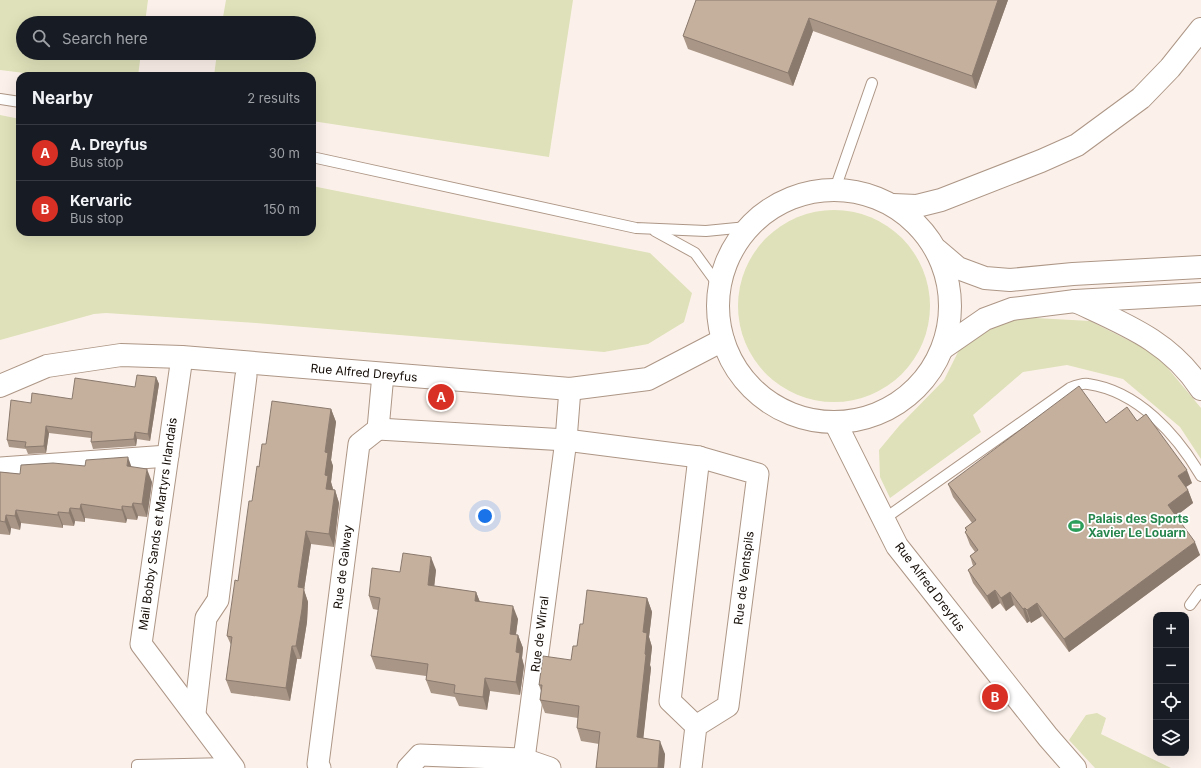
<!DOCTYPE html>
<meta charset="utf-8">
<style>
:root{--surface:#171b24;--page:#242831;--text:#f1f3f6;--muted:#9ea1a6;--line:#363941;--accent:#d93025}
body{margin:0;font-family:Inter,sans-serif;background:var(--page);color:var(--text)}
.controls{position:absolute;right:12px;bottom:12px;display:grid;overflow:hidden;border-radius:8px;box-shadow:0 4px 16px #0002}
.controls button{width:36px;height:36px;display:grid;place-items:center;padding:0;border:0;border-bottom:1px solid var(--line);background:var(--surface);color:var(--text);font:20px sans-serif}
.you{position:absolute;left:485px;top:516px;width:14px;height:14px;margin:-10px;border:3px solid #fff;border-radius:50%;background:#1a73e8;box-shadow:0 0 0 6px #1a73e833}
.badge{display:grid;place-items:center;width:26px;height:26px;border-radius:50%;background:var(--accent);color:#fff;font-size:13px;font-weight:700}
.pin{position:absolute;translate:-50% -50%;border:2px solid #fff;box-shadow:0 1px 4px #0006}
.list{margin:0;padding:0;list-style:none}
h2{display:flex;justify-content:space-between;align-items:center;height:52px;margin:0;padding:0 16px;font-size:17px}
h2 small{font-size:13px;font-weight:400;color:var(--muted)}
.list li{display:grid;grid-template-columns:26px 1fr auto;gap:12px;align-items:center;box-sizing:border-box;height:56px;padding:0 16px;border-top:1px solid var(--line)}
.list b{display:block;font-size:15px;white-space:nowrap}
.list p{margin:0;font-size:13px;white-space:nowrap;color:var(--muted)}
.list em{font-size:13px;font-style:normal;color:var(--muted)}
.icon{flex:none;width:22px;height:22px;fill:none;stroke:currentColor;stroke-width:2;stroke-linecap:round;stroke-linejoin:round}
.map{position:relative;flex:none;width:1201px;height:768px;overflow:hidden}
.search{position:absolute;background:var(--surface);box-shadow:0 4px 16px #0002;left:16px;top:16px;width:300px;height:44px;display:flex;align-items:center;gap:10px;box-sizing:border-box;padding:0 14px;border-radius:22px;color:var(--muted);font-size:15px}
.panel{position:absolute;background:var(--surface);box-shadow:0 4px 16px #0002;left:16px;top:72px;width:300px;height:164px;border-radius:12px}
.map>svg:first-child{display:block}
.green{fill:#dee1b9}
.lines{fill:none;stroke-linecap:round;stroke-linejoin:round}
.lane-casing{stroke:#ad9686;stroke-width:12}
.street-casing{stroke:#ad9686;stroke-width:23}
.secondary-casing{stroke:#ad9686;stroke-width:24}
.primary-casing{stroke:#ad9686;stroke-width:24}
.highway-casing{stroke:#ad9686;stroke-width:24}
.lane{stroke:#fff;stroke-width:10}
.street{stroke:#fff;stroke-width:21}
.secondary{stroke:#fff;stroke-width:22}
.primary{stroke:#fff;stroke-width:22}
.highway{stroke:#fff;stroke-width:22}
.wall{fill:#a99687}
.shaded-wall{fill:#8a7a6e}
.building{fill:#c5af9d;stroke:#8a7a6e}
.labels{text-anchor:middle;stroke-width:3.5;stroke-linejoin:round;paint-order:stroke}
.street-label{font-size:12px;fill:#150d07;stroke:#fff}
.leisure-label{font-size:12px;font-weight:bold;fill:#27864d;stroke:#fff;text-anchor:start}
</style>
<div class="map">
<svg width="1201" height="768" viewBox="0 0 1201 768">
<rect width="100%" height="100%" fill="#fcf1ea"/>
<g class="green">
<path d="M0,0H148L145,23H23V53H141L138,76H49L0,70Z"/>
<path d="M226,0H573L549,157L312,121V76H214L217,53H309V23H222Z"/>
<path d="M0,115L20,119V232H312V186L650,253L692,293L684,322L648,344L604,352L256,323L106,313L94,314L0,340Z"/>
<circle cx="834" cy="306" r="96"/>
<path d="M1017,317L1090,321L1156,354L1201,408V459L1180,427L1123,379L1067,365L1023,372L973,415L981,432L890,498L880,477L879,450L899,426L944,380L958,352L980,330Z"/>
<path d="M1097,713L1106,718L1101,734L1171,768H1095L1069,740L1086,715Z"/>
</g>
<g class="lines">
<defs>
<g id="lane">
<path d="M0,99L20,102"/>
<path d="M312,157L636,228L706,231L747,227"/>
<path d="M835,189L872,83"/>
<path d="M655,231L695,253L719,286"/>
<path d="M884,519L1070,388C1075,386 1083,383 1088,384C1138,391 1177,435 1201,476"/>
<path d="M1190,605L1201,590"/>
<path d="M137,768V765L230,763"/>
</g>
<g id="street">
<path d="M182,357L141,644L234,768"/>
<path d="M378,429L566,440L699,457L758,474L728,706L696,726L691,768"/>
<path d="M0,468L168,456"/>
<path d="M195,713L206,618L218,600L246,376"/>
<path d="M696,726L670,701L699,457"/>
<path d="M524,759L550,768"/>
<path d="M320,768L318,764L359,444L378,429L383,374"/>
<path d="M408,768L420,755L524,759L566,440L570,389"/>
</g>
<g id="secondary">
<circle cx="834" cy="306" r="116"/>
<path d="M0,386L47,366L121,355L182,357L570,389L648,379L723,340"/>
<path d="M835,422L897,546L1048,737L1075,768"/>
</g>
<g id="primary">
<path d="M937,250L958,268L985,278L1010,280L1073,274L1201,267"/>
<path d="M1075,301C1124,324 1170,341 1201,389"/>
</g>
<g id="highway">
<path d="M893,205L917,206L941,200L1041,161L1077,145L1141,98L1170,68L1201,29"/>
<path d="M943,348L985,319L1012,309L1075,301L1201,294"/>
</g>
</defs>
<use href="#lane" class="lane-casing"/>
<use href="#street" class="street-casing"/>
<use href="#secondary" class="secondary-casing"/>
<use href="#primary" class="primary-casing"/>
<use href="#highway" class="highway-casing"/>
<use href="#lane" class="lane"/>
<use href="#street" class="street"/>
<use href="#secondary" class="secondary"/>
<use href="#primary" class="primary"/>
<use href="#highway" class="highway"/>
</g>
<g class="wall">
<path d="M696,0H1008L976,89L813,31L793,86L688,49L683,36Z"/>
<path d="M156,377L159,384L150,441L137,439L136,446L93,449L91,442V438L49,433L46,453L28,454L26,449L9,447L7,440L31,403L72,399L135,387Z"/>
<path d="M331,409L336,422L331,460L333,466L331,482L333,489L335,490L339,503L334,547L311,544L304,590L308,602L307,622L301,659H297L290,701L231,693L226,680L231,645L227,636L238,581L259,467L266,444Z"/>
<path d="M1106,423L1192,483L1186,487L1188,490L1193,503L1176,516L1200,555L1069,652L1042,616L1031,623L1030,621L1027,623L1014,605L1006,611L1000,603L992,609L973,583L968,570L973,566L970,556L975,552L970,545L965,532L966,531L965,528L972,523L953,497L948,484Z"/>
<path d="M85,466L132,467L152,482L147,517L138,516L137,520L127,519L126,523L85,518V522L75,521L74,526L63,525V528L21,523L20,530L11,528L10,535L0,534V472L20,474Z"/>
<path d="M436,570L434,586L476,592L480,602L518,619L516,635H518L523,648L522,658L524,666L520,695L490,691L487,710L459,706L455,697L431,693L426,680V676L376,669L371,656L378,610L373,609L369,596Z"/>
<path d="M647,598L652,612L649,637L652,647L650,665L651,668L643,738L665,754L664,768H596L599,744L581,741L577,728L578,718L545,713L540,700L541,691L539,685L571,660L577,646L583,624Z"/>
</g>
<g class="shaded-wall">
<path d="M998,0H1008L976,89L972,76Z"/>
<path d="M809,18L813,31L793,86L788,73Z"/>
<path d="M156,377L159,384L150,441L148,434Z"/>
<path d="M331,409L336,422L331,460L333,466L331,482L333,489L331,502L326,489L325,475V452Z"/>
<path d="M46,426L49,433L46,453L44,446Z"/>
<path d="M135,432L137,439L136,446L134,439Z"/>
<path d="M128,457L133,471L127,466Z"/>
<path d="M147,469L152,482L147,517L142,504Z"/>
<path d="M1187,470L1192,483L1183,489L1178,476Z"/>
<path d="M335,490L339,503L334,547L329,534Z"/>
<path d="M1188,490L1193,503L1172,519L1168,505Z"/>
<path d="M133,503L138,516L137,520L132,507Z"/>
<path d="M81,504L85,518V522L80,509Z"/>
<path d="M122,506L127,519L126,523L122,510Z"/>
<path d="M70,508L75,521L74,526L69,513Z"/>
<path d="M16,510L21,523L20,530L15,516Z"/>
<path d="M58,512L63,525V528L58,515Z"/>
<path d="M6,515L11,528L10,535L5,522Z"/>
<path d="M306,531L311,544L304,590L308,602L307,622L301,659L296,646L298,587Z"/>
<path d="M1195,542L1200,555L1069,652L1064,639Z"/>
<path d="M431,557L436,570L433,598L428,585Z"/>
<path d="M995,590L1000,603L992,609L987,596Z"/>
<path d="M476,592L481,605L475,601Z"/>
<path d="M1010,592L1014,605L1006,611L1001,598Z"/>
<path d="M647,598L652,612L649,637L652,647L650,665L651,668L642,751L637,737L645,654L643,632Z"/>
<path d="M1037,603L1042,616L1031,623L1027,610Z"/>
<path d="M513,606L518,619L514,647L510,634Z"/>
<path d="M1025,608L1030,621L1027,623L1023,609Z"/>
<path d="M518,635L523,648L522,658L524,666L520,695L516,682V652Z"/>
<path d="M292,646L297,659L290,701L286,688Z"/>
<path d="M485,678L490,691L487,710L483,697Z"/>
<path d="M660,741L665,754L664,768H658Z"/>
</g>
<g class="building">
<path d="M696,0H998L972,76L809,18L788,73L683,36Z"/>
<path d="M137,375L156,377L148,434L135,432L134,439L91,442L92,432L46,426L44,446L25,447L26,442L7,440L11,400L31,403L32,393L72,399L75,378L135,387Z"/>
<path d="M1079,386L1106,423L1127,407L1137,421L1146,414L1187,470L1178,476L1188,490L1168,505L1195,542L1064,639L1037,603L1027,610L1025,608L1023,609L1010,592L1001,598L995,590L987,596L968,570L976,564L970,556L978,550L965,532L967,530L965,528L976,520L948,484Z"/>
<path d="M272,401L331,409L325,452L328,453L325,475L328,476L326,489L335,490L329,534L306,531L298,587L304,588L302,609L296,646H292L286,688L226,680L232,637L227,636L235,580L238,581L249,501H252L257,466L259,467L262,444H266Z"/>
<path d="M128,457L127,466L147,469L142,504L133,503L132,507L122,506V510L81,504L80,509L70,508L69,513L58,512V515L16,510L15,516L6,515L5,522L0,521V472L20,474L21,465L53,463L85,466L86,460Z"/>
<path d="M403,553L431,557L428,585L476,592L475,601L513,606L510,634L518,635L516,652L520,653L516,682L485,678L483,697L454,693L455,685L426,680L428,664L371,656L380,598L369,596L372,568L400,572Z"/>
<path d="M587,590L647,598L643,632L647,633L645,654L646,655L637,737L660,741L658,768H596L600,732L577,728L579,706L540,700L542,685H539L543,656L571,660L573,646H577L580,624H583Z"/>
</g>
<defs>
<symbol id="stadium-bare" viewBox="-9 -9 18 18"><path d="M0-5a6.5 5 0 1 0 0 10a6.5 5 0 1 0 0-10ZM-3.5-1.8h7v3.6h-7Z" fill="#2e9e5b" stroke="#fff" stroke-width="2.5" paint-order="stroke"/></symbol>
</defs>
<g fill-rule="evenodd">
<use href="#stadium-bare" x="1065" y="515" width="22" height="22"/>
</g>
<g class="labels">
<g class="street-label">
<text transform="translate(364 373) rotate(5)" y="4">Rue Alfred Dreyfus</text>
<text transform="translate(158 524) rotate(-82)" y="4">Mail Bobby Sands et Martyrs Irlandais</text>
<text transform="translate(343 567) rotate(-83)" y="4">Rue de Galway</text>
<text transform="translate(744 578) rotate(-83)" y="4">Rue de Ventspils</text>
<text transform="translate(930 587) rotate(53)" y="4">Rue Alfred Dreyfus</text>
<text transform="translate(540 634) rotate(-83)" y="4">Rue de Wirral</text>
</g>
<g class="leisure-label">
<text x="1088" y="523">Palais des Sports<tspan x="1088" dy="14">Xavier Le Louarn</tspan></text>
</g>
</g>
</svg>
<div class="controls">
<button>+</button>
<button>−</button>
<button><svg class="icon" aria-label="locate" viewBox="0 0 24 24"><circle cx="12" cy="12" r="6"/><path d="M12 2v4M12 18v4M2 12h4M18 12h4"/></svg></button>
<button><svg class="icon" aria-label="layers" viewBox="0 0 24 24"><path d="M12 4l9 5-9 5-9-5zM3 14l9 5 9-5"/></svg></button>
</div>
<div class="you"></div>
<div class="pin badge" style="left:441px;top:397px">A</div>
<div class="pin badge" style="left:995px;top:697px">B</div>
<div class="search"><svg class="icon" aria-label="search" viewBox="0 0 24 24"><circle cx="10" cy="10" r="6"/><path d="M15 15l6 6"/></svg>Search here</div>
<section class="panel">
<h2>Nearby<small>2 results</small></h2>
<ul class="list">
<li><span class="badge">A</span><div><b>A. Dreyfus</b><p>Bus stop</p></div><em>30 m</em></li>
<li><span class="badge">B</span><div><b>Kervaric</b><p>Bus stop</p></div><em>150 m</em></li>
</ul>
</section>
</div>
